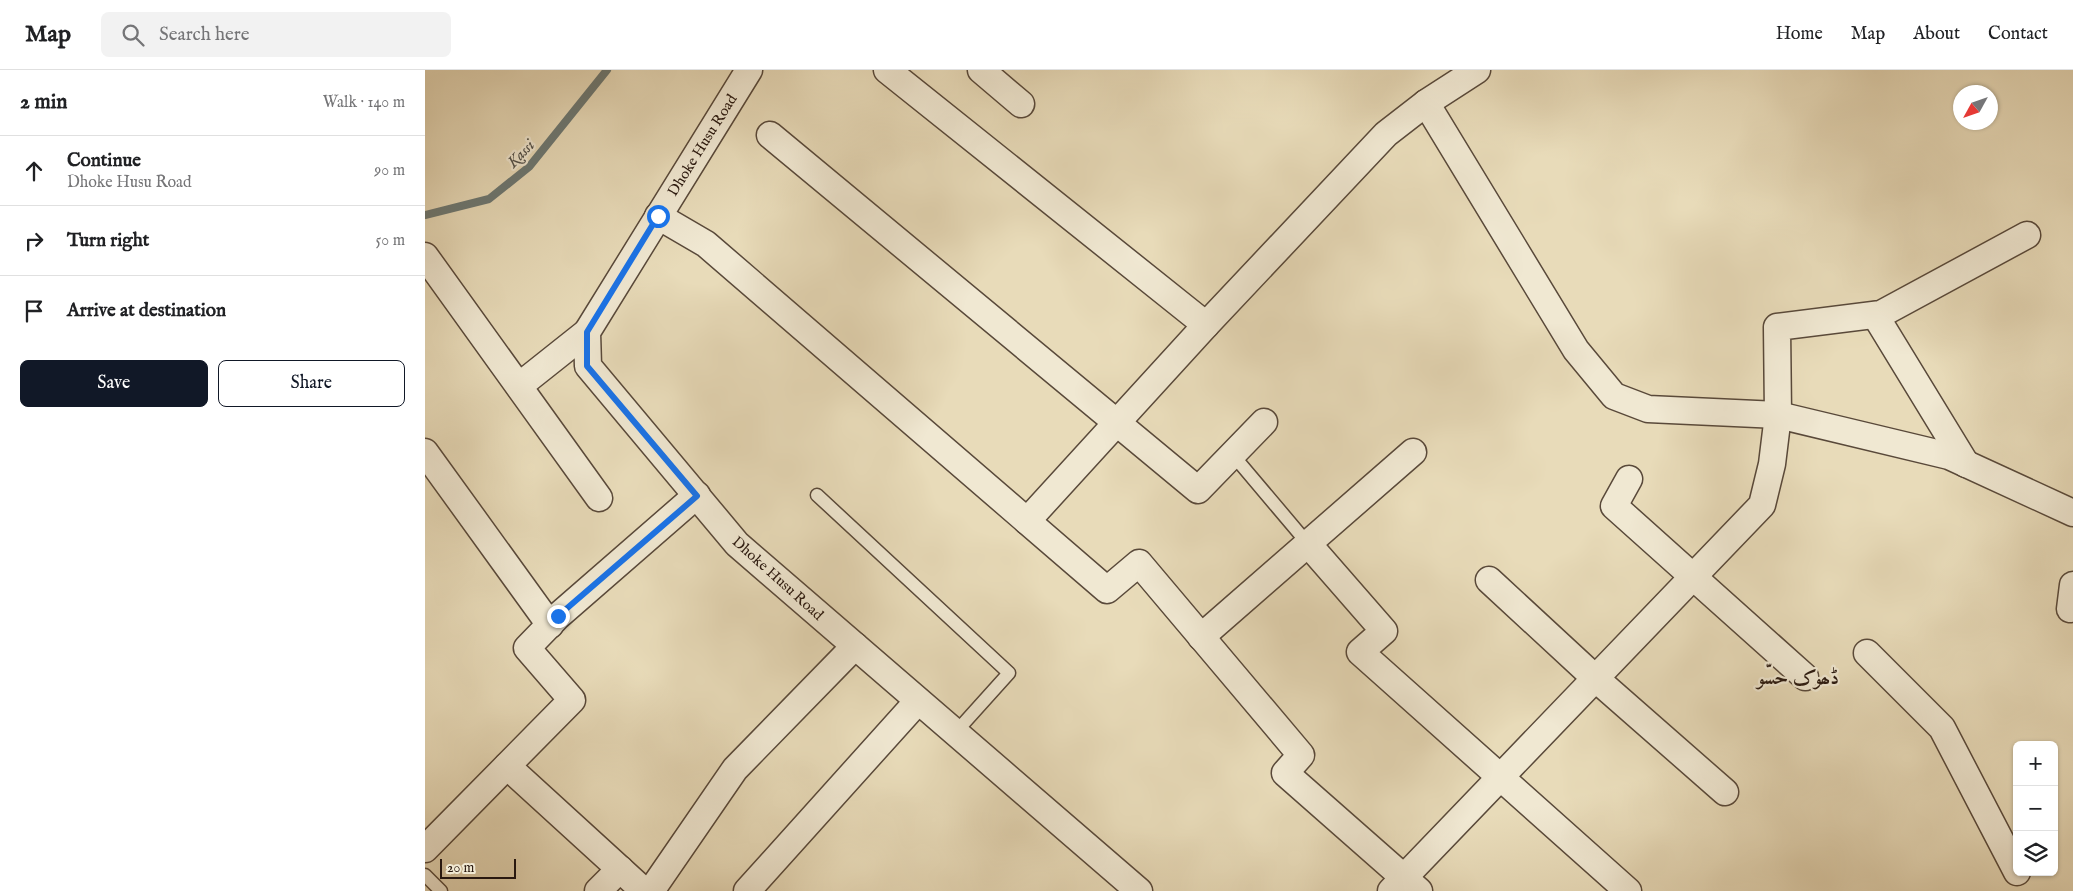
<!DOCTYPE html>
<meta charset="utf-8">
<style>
:root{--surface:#fff;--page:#f2f2f2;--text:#202124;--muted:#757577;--line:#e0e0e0;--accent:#111827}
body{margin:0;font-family:"IM FELL English",Amiri,serif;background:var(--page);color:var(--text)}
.controls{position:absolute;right:15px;bottom:15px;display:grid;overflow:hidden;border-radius:8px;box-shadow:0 1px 4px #0004}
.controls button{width:45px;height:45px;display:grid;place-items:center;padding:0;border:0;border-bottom:1px solid var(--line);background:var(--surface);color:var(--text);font:25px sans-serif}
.compass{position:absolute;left:1528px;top:15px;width:45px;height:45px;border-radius:50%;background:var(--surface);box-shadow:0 1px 4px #0004;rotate:230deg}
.scale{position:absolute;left:15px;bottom:12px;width:76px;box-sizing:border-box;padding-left:5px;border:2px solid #29180f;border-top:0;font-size:14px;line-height:18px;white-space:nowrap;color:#29180f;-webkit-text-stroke:4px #f0e8d2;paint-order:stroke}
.stop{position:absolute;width:15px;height:15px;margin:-11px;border:4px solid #1a73e8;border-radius:50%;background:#fff}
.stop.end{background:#1a73e8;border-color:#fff;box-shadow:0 1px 5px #0008}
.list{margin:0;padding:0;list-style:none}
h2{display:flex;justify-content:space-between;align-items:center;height:65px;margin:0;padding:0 20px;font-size:21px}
h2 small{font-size:16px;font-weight:400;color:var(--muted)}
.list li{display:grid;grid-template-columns:32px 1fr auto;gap:15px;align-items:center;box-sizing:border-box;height:70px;padding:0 20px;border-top:1px solid var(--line)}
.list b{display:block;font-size:19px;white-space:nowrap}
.list p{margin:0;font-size:16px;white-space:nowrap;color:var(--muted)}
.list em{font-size:16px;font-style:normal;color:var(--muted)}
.actions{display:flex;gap:10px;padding:15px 20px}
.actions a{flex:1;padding:11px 0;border:1px solid var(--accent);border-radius:8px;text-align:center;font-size:18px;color:var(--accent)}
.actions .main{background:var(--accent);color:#fff}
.icon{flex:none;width:28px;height:28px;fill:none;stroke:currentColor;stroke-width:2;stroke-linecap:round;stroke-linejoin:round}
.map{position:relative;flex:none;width:1648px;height:821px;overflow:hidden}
header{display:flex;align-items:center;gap:30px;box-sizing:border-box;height:70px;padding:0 25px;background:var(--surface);border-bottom:1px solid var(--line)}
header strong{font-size:24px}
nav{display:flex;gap:28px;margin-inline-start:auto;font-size:18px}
.search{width:350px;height:45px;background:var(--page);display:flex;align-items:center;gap:12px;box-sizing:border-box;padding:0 18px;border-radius:8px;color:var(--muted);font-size:19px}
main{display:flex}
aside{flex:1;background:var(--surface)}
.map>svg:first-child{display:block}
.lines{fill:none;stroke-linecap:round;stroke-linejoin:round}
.stream{stroke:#6d7974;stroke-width:8}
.service-casing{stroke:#59493a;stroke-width:15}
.minor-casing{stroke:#59493a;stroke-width:29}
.service{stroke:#f0e8d2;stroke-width:12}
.minor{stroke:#f0e8d2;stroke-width:26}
.route{stroke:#1a73e8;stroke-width:6}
.labels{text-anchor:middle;stroke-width:4.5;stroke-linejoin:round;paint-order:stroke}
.street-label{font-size:15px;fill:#29180f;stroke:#f0e8d2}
.water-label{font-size:16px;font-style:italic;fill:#51504a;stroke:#f0e8d2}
.district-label{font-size:20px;font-weight:bold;fill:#29180f;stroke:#f0e8d2}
</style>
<header>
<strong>Map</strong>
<div class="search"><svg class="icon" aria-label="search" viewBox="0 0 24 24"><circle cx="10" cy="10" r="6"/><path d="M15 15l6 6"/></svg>Search here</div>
<nav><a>Home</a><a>Map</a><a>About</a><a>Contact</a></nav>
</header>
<main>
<aside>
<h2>2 min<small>Walk · 140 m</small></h2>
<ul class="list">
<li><svg class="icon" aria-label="ahead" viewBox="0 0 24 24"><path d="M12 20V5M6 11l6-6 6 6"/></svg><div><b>Continue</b><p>Dhoke Husu Road</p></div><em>90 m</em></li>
<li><svg class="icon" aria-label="right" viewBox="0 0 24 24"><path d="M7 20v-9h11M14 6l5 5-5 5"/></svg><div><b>Turn right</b></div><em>50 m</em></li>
<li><svg class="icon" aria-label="arrive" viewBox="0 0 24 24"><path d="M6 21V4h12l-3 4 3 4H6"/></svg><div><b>Arrive at destination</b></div></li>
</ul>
<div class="actions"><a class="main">Save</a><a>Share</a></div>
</aside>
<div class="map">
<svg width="1648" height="821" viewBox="0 0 1648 821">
<rect width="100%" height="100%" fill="#e8dbb9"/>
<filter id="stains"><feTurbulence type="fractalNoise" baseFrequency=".004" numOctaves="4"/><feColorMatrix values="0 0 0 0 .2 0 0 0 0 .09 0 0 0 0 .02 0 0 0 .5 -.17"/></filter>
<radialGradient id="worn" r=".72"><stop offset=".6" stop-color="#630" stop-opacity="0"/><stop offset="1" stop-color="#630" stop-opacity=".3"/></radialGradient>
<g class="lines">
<path class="stream" d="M0,145L64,129L104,97L182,0"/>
<defs>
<g id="service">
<path d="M808,385L884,475"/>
<path d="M392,425L584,603L530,663"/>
<path d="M0,805L16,821"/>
</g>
<g id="minor">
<path d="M324,0L162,262L163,296L312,474L714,821"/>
<path d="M462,0L781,255"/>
<path d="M556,0L596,34"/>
<path d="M1001,33L1151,280L1189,326L1223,339L1353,345L1524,386L1648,443"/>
<path d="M345,65L773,420L839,352"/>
<path d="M233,146L281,174L682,520L714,493L876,685L860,703L994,821"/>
<path d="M0,186L174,428"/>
<path d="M1450,245L1541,394"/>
<path d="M94,316L162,262"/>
<path d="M0,382L125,555"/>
<path d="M1204,409L1189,436L1380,607"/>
<path d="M602,451L781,255L961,64L1001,33L1052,0"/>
<path d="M884,475L959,561L935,582L1203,821"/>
<path d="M1064,510L1170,608L1300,722"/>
<path d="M1645,539L1648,515"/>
<path d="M776,567L988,382"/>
<path d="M1442,583L1517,658L1592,802"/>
<path d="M82,696L219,821"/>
<path d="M0,779L147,630L102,578L133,546L272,425"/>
<path d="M173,821L195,799"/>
<path d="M226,821L310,699L430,576"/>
<path d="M322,821L493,631"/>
<path d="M966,821L1337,435L1347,394L1353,345L1352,257L1456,244L1602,165"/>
</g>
</defs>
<use href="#service" class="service-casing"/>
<use href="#minor" class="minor-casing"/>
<use href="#service" class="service"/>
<use href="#minor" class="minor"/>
</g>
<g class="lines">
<path class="route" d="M133,546L272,426L162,296V262L233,146"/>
</g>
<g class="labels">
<g class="street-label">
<text transform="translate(277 75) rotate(-58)" y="5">Dhoke Husu Road</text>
<text transform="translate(353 508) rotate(42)" y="5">Dhoke Husu Road</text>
</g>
<g class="water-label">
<text transform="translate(95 83) rotate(-46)" y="6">Kassi</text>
</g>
<g class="district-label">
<text x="1373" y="614">ڈھوک حسّو</text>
</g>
</g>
<rect width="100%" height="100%" filter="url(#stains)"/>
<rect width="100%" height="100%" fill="url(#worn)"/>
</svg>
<div class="controls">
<button>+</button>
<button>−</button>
<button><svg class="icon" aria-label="layers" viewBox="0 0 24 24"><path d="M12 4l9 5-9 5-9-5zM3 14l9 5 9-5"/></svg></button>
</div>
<svg class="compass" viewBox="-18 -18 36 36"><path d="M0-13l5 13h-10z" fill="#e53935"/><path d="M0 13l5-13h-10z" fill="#757577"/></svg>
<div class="scale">20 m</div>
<div class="stop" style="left:233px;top:146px"></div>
<div class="stop end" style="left:133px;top:546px"></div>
</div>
</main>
